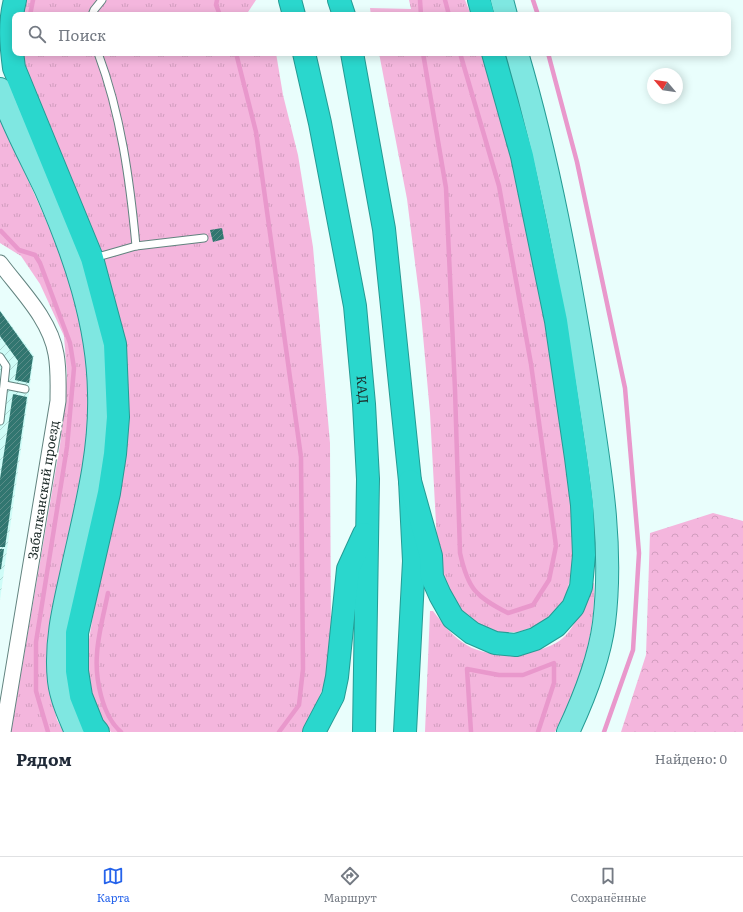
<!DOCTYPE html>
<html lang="ru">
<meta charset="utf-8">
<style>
:root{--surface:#fff;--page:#f6f6f7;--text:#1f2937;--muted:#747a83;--line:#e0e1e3;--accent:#2563eb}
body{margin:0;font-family:Literata,serif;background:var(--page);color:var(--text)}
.compass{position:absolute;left:647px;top:68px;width:36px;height:36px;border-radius:50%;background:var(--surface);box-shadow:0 2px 10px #0003;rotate:299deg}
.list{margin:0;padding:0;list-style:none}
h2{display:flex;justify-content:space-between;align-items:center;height:52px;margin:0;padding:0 16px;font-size:17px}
h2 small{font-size:13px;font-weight:400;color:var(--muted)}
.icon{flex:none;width:22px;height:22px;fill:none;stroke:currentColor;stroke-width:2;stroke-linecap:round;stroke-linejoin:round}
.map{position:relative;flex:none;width:743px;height:732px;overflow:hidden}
.search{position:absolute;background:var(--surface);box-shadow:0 2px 10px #0003;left:12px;right:12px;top:12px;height:44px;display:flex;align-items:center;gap:10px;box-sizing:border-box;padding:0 14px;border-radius:8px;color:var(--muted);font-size:15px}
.sheet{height:124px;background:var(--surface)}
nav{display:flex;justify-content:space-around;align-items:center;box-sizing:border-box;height:56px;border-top:1px solid var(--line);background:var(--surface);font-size:11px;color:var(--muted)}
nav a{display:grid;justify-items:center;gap:2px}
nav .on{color:var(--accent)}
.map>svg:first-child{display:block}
.industrial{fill:url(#industrial-furrows)}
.grass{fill:url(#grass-tufts)}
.forest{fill:url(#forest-crowns)}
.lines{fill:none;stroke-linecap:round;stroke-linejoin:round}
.stream{stroke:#e998cc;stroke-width:4.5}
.building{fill:url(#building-hatch)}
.service-casing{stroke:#62837f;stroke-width:9}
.minor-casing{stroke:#62837f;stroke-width:17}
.primary-casing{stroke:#259b94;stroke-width:24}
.motorway-casing{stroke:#259b94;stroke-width:24}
.service{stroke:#fff;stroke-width:7}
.minor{stroke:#fff;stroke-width:15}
.primary{stroke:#7fe7e1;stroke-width:22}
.motorway{stroke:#2ad7cd;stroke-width:22}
.labels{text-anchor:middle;stroke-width:4;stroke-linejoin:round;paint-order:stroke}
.street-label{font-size:13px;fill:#1d2b29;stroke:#fff}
</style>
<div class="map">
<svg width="743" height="732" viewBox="0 0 743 732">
<defs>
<pattern id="industrial-furrows" width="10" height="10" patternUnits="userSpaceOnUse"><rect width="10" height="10" fill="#cefcf7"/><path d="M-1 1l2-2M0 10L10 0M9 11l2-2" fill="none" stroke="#b0d8d4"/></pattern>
<pattern id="grass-tufts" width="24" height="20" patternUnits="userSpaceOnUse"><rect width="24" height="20" fill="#f4b6dd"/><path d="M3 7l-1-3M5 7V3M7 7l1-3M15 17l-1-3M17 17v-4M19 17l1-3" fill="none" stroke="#d19dbe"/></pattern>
<pattern id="forest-crowns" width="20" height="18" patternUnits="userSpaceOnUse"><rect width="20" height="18" fill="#f4b6dd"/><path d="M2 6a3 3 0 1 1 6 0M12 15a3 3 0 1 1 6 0" fill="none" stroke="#d19dbe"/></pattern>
<pattern id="building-hatch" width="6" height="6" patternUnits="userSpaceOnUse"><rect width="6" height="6" fill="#317670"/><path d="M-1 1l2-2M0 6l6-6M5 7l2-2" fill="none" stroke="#5a8c88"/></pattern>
</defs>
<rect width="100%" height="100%" fill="#e9fefc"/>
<path class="industrial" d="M0,310L34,356L0,600Z"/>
<g class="grass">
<path d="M24,0H256L246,15H21Z"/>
<path d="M409,0H465L471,15H371L370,8L411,9Z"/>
<path d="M22,53H276L283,95L298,155L313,247L330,443L331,633L328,675L305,732H111L100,719L87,684V651L97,593L117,506L128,411V370L110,282L23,64Z"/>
<path d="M379,53H483L506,133L550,339L574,517V565L564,602L552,616L536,626L518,632H491L464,617L451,601L438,560L430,413L420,302L407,199Z"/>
<path d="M0,117L61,254L89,356V439L49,641L48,680L57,720L64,732H11L60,445L67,374L64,336L40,284L21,256L0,243Z"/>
<path d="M594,583C596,634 579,687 555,732H425L430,611H433C442,622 450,634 462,642C486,660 530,657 556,643C574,634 585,602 589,584Z"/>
</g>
<path class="forest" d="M713,513L743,521V732H621L646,655L650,533Z"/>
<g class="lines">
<g class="stream">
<path d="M217,0L216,5L220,15"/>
<path d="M420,0L421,15"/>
<path d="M445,0L449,15"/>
<path d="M533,0L538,15"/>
<path d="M30,15L33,0"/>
<path d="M236,53L256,132L301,457L303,669L299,705L279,732"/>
<path d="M423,53L446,188L455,390L460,553C468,589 475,596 508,613L533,605L549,580L556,546L531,364L499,186L460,53"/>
<path d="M548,53L577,162L625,388L639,553L633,650L604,732"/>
<path d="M1,231L19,250L35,255L40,263L70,343L74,368L67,447L36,642V691L48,732"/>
<path d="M108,593C104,613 98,634 97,654C95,678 102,716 121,732"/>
<path d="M471,732L467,669L499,675H523L554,663V683L538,732"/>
</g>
</g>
<g class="building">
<path d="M222,228L224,239L213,242L210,230Z"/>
<path d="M0,311L33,357L29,383L15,380L18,361L0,336Z"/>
<path d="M13,394L27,397L5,547H0V479Z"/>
<path d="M0,549H4L1,569H0Z"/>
</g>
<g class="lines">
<defs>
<g id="service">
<path d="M92,15L94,10L102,0"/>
<path d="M98,53C121,114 130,181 136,246"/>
<path d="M94,258L136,246L204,238"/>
<path d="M0,357L6,366L0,421"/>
<path d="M5,385L25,389"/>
</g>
<path id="minor" d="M0,263C21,291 50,319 56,354C59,370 58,385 58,401L3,732"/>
<g id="primary">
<path d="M502,0L506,15"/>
<path d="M517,53C549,162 569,272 587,384C599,463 614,543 604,623C599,661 584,698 568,732"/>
<path d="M0,89C12,124 30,156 46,190C74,254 98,322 99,393C101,455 84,515 71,575C63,610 55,645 59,681C61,698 69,716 76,732"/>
</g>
<g id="motorway">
<path d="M15,0C9,23 11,45 14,68L92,258L115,344L118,417L115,454L109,493L77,633V671L81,696L93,726L98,732"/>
<path d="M290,0L294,15"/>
<path d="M339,0L344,15"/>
<path d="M479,0L483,15"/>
<path id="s1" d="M304,53L320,123L355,306L364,404L368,479L364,732"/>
<path d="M352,53L384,229L410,481L414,561L405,732"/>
<path d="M410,481L431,556L432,577L440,595L453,618L472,633L495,643L516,645L535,639L556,626L573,607L581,587L584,555L582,505L576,458L556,321L522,156L493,53"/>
<path d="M314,732L333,696L337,677L348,569L364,534"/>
</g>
</defs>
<use href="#service" class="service-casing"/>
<use href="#minor" class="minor-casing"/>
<use href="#primary" class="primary-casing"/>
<use href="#motorway" class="motorway-casing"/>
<use href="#service" class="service"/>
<use href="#minor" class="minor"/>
<use href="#primary" class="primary"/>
<use href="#motorway" class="motorway"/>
</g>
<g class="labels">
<g class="street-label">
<text dy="5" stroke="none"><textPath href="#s1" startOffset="342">КАД</textPath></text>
<text transform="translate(43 490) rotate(-81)" y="5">Забалканский проезд</text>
</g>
</g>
</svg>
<svg class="compass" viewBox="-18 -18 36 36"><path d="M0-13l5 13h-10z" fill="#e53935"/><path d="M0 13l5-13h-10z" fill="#747a83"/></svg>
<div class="search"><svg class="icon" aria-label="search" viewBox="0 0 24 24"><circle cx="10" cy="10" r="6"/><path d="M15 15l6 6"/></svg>Поиск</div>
</div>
<section class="sheet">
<h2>Рядом<small>Найдено: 0</small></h2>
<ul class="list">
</ul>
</section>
<nav>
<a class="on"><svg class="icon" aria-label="map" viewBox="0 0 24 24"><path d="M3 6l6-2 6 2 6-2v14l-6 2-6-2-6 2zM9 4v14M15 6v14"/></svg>Карта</a>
<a><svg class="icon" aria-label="directions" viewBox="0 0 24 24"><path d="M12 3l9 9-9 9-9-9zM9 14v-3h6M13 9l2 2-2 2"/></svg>Маршрут</a>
<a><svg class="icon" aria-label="saved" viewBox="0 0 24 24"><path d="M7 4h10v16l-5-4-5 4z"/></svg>Сохранённые</a>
</nav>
